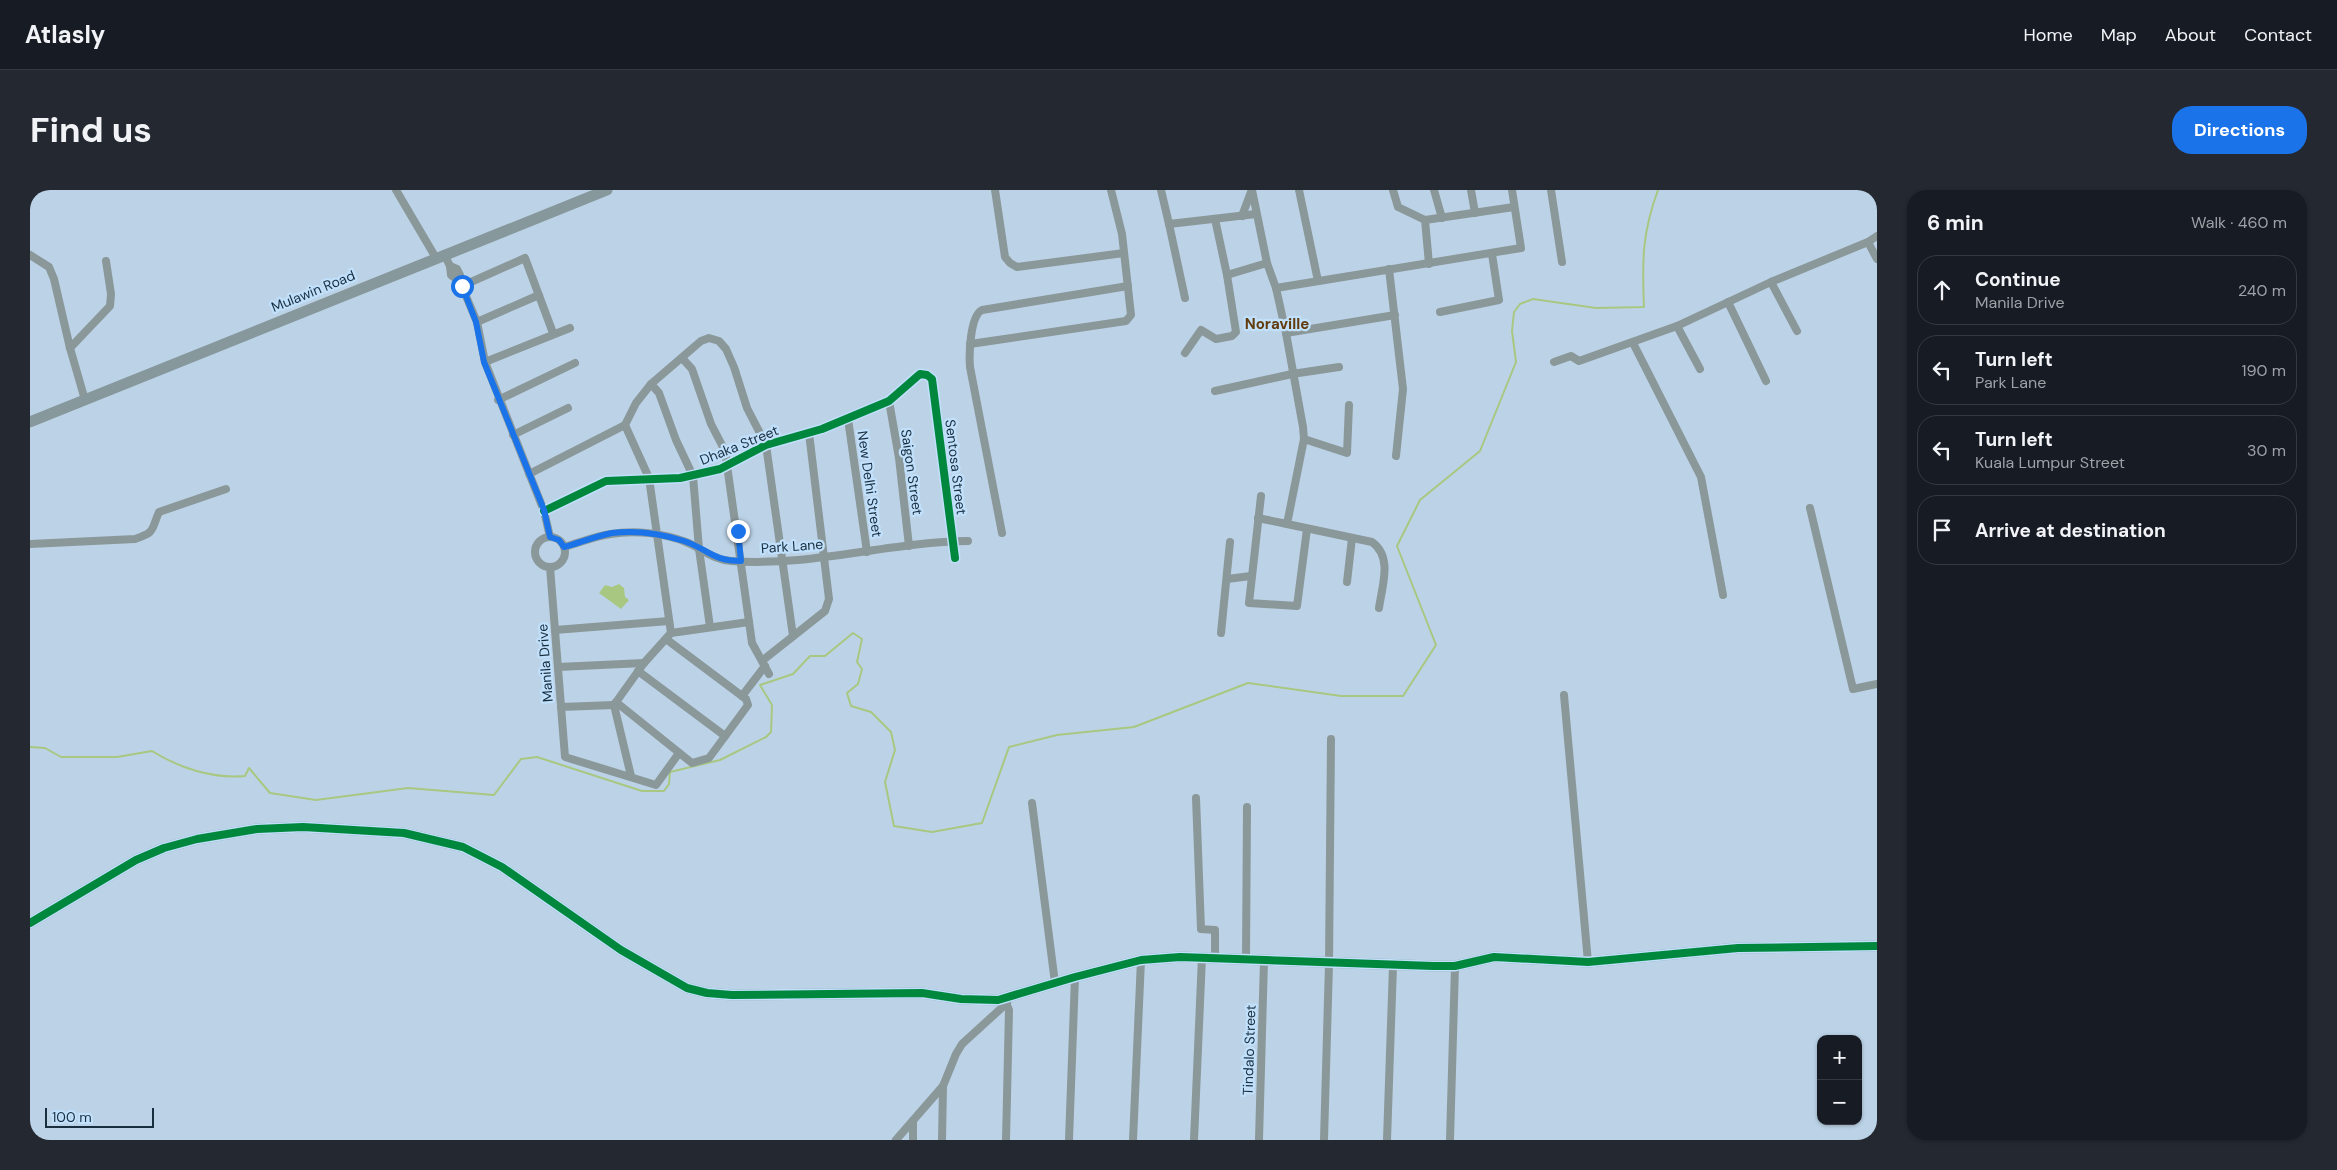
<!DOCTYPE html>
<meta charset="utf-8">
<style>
:root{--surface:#171b24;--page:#242831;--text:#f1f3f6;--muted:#9ea1a6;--line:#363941;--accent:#1a73e8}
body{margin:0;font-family:"DM Sans",sans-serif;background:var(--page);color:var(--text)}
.controls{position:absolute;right:15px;bottom:15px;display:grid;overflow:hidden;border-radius:10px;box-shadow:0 1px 4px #0004}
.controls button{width:45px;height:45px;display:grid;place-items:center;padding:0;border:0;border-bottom:1px solid var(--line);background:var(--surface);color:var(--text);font:25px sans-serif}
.scale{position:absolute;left:15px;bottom:12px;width:109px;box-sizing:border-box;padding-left:5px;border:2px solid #192f40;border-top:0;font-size:14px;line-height:18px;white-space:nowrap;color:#192f40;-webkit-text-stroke:4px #c0e0fc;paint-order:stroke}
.stop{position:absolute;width:15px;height:15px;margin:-11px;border:4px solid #1a73e8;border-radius:50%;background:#fff}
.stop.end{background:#1a73e8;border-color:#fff;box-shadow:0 1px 5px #0008}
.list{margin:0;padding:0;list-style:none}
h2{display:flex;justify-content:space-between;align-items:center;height:65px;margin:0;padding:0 20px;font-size:21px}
h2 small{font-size:16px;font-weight:400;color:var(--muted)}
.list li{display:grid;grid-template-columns:32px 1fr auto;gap:15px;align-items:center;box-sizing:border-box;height:70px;margin:0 10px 10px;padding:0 10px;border:1px solid var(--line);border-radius:20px}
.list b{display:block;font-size:19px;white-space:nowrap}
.list p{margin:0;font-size:16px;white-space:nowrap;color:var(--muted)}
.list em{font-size:16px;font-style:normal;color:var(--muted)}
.icon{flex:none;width:28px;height:28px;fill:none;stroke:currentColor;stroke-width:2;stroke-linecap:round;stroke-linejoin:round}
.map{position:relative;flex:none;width:1847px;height:950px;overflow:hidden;border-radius:20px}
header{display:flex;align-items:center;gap:30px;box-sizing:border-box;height:70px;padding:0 25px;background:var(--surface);border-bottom:1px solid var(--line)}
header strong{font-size:24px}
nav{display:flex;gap:28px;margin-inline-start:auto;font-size:18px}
.intro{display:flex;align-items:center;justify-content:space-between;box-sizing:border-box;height:120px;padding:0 30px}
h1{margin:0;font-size:35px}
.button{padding:12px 22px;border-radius:20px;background:var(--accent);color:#fff;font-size:18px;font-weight:700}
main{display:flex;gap:30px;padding:0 30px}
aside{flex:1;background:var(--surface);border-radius:20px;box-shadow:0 1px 4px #0004}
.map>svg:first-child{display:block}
.water{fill:#a8c780}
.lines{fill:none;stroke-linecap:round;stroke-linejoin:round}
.stream{stroke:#a8c780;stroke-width:2}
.street{stroke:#8b989a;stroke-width:8}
.secondary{stroke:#86989c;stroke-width:11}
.cycleway-casing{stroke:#c0e0fc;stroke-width:11}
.cycleway{stroke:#00873e;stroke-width:8}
.route{stroke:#1a73e8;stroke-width:6}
.labels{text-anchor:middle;stroke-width:4.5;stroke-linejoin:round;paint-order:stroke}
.street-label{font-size:14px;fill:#192f40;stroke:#c0e0fc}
.neighbourhood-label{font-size:15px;font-weight:bold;fill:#633c0e;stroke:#c0e0fc}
</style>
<header>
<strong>Atlasly</strong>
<nav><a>Home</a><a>Map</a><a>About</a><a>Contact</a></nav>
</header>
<div class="intro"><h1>Find us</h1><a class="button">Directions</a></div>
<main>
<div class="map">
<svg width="1847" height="950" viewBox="0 0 1847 950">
<rect width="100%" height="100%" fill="#bcd3e7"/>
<path class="water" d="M589,394L594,398L595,407L599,410L591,419L569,403L575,395L582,397Z"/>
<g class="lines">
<path class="stream" d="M0,557L15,558L31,567H87L122,561C149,578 183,589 215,586L219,578L240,603L286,610L378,598L464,605L491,569L507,567L612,601H634L639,594L640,582L690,570L736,547L741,542L742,515L730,495L763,484L780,466H795L823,443L832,449L827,472L832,479L828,494L817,503L821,516L841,522L861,542L865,560L855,592L864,636L902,642L952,633L979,557L1027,545L1104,537L1218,493L1311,506H1373L1406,455L1367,356L1390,310L1450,261L1486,172L1482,141L1484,122L1490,114L1503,109L1566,118L1614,117C1612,72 1612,43 1628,0"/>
<g class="street">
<path d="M366,0L406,68"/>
<path d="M965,0L975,67L980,73L987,77L1094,63"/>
<path d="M1131,0L1139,34L1226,24"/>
<path d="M1222,0L1237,73L1246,98L1256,143L1273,237L1274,249L1257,334L1342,352C1363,367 1352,396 1349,418"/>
<path d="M1269,0L1288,91"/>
<path d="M1363,0L1368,17L1395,30"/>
<path d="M1404,0L1412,28"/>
<path d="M1441,0L1445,23"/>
<path d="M1521,0L1532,72"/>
<path d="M1212,26L1221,2"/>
<path d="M1185,29L1197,85L1237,73"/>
<path d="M1139,34L1155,108"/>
<path d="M1838,52L1847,69"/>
<path d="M414,64L420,76L421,85L430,92"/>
<path d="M0,65L19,77L24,89L40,158L55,210"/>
<path d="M1399,74L1395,30L1484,17"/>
<path d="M420,76L427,79L430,85V92L447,132L455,172L514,321L520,347"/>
<path d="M1359,79L1373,199L1366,266"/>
<path d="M1741,92L1767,141"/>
<path d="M432,96L495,68L523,143"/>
<path d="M1246,98L1491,58L1482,0"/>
<path d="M1698,112L1736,191"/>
<path d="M1410,122L1469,110L1462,64"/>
<path d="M447,132L509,105"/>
<path d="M1647,136L1670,179"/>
<path d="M1256,143L1365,125"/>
<path d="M1603,153L1671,287L1693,405"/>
<path d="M940,154L1096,131L1101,125L1092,44L1081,0"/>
<path d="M40,158L80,116L81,104L76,71"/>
<path d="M1155,163L1171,140L1186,149L1202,146L1206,142L1197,85"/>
<path d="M652,168L662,179L681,234L695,261L722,453L739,484"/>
<path d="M455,172L540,138"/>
<path d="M1524,172L1541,166L1549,171L1647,136L1741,92L1838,52L1847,46"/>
<path d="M621,194L629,203L646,250L663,286L669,359L680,437"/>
<path d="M1185,201L1262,184L1309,177"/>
<path d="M468,210L545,173"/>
<path d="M859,211L869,268L879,356"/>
<path d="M818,229L837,362"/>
<path d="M595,235L619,288L641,443"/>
<path d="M483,245L538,218"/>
<path d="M1274,249L1317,263L1319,215"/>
<path d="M499,284L595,235L606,213L621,194L671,151L679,148L689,151L696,159L704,177L717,218L736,255L763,446"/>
<path d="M1231,306L1219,413L1267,416L1277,339"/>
<path d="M1780,318L1823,499L1847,494"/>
<path d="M514,321L576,291L650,288L690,279L736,255L792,239L859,211L890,184L897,185L902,189L925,368"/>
<path d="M1228,328L1257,334"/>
<path d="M972,343L940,177C939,164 940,126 952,120L1098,96"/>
<circle cx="520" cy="362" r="15"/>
<path d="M0,354L105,349C126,342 121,340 129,322L196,299"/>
<path d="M534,357C549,353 565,346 581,344C604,340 634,343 656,352C671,358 683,370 701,371C780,377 859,352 938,351"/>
<path d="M520,377L535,567L626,595L649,563"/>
<path d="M1197,389L1221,386"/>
<path d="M1317,392L1322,348"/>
<path d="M525,440L639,431"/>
<path d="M1191,443L1200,352"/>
<path d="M733,470L795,421L799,409L779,243"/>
<path d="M528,477L614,473"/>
<path d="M608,481L695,546"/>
<path d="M1534,505L1558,772"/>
<path d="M712,506L735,476"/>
<path d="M586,512L662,573L679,568L718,515L716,509L636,449"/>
<path d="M584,515L614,473L641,443L719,432"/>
<path d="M584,515L601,586"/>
<path d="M531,517L584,515"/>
<path d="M1166,608L1171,739L1185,740V767"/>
<path d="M1002,613L1025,793"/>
<path d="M1216,768L1217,617"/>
<path d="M975,810L979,820L976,950"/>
<path d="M866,950L913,896L926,864L932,854L977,813"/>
<path d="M883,950V931"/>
<path d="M912,950L913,896"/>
<path d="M1039,950L1045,787"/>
<path d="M1103,950L1111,770"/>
<path d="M1164,950L1172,767"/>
<path d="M1229,950L1234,770"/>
<path d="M1294,950L1299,774L1301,549"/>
<path d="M1357,950L1363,776"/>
<path d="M1420,950L1425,776"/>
</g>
<g class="secondary">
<path d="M0,232L577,0"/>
<path d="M0,733L106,670L134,658L167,649L227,639L273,637L374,643L433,657L472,677L591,760L657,798L677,803L702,805L892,803L931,809L968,810L1045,787L1111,770L1150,767L1403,776H1425L1464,767L1558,772L1708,758L1847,756"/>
</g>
<defs>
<g id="cycleway">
<path d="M514,321L576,291L650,288L690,279L736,255L792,239L859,211L890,184L897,185L902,189L925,368"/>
<path d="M0,733L106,670L134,658L167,649L227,639L273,637L374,643L433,657L472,677L591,760L657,798L677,803L702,805L892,803L931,809L968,810L1045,787L1111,770L1150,767L1403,776H1425L1464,767L1558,772L1708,758L1847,756"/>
</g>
</defs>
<use href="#cycleway" class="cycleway-casing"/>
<use href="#cycleway" class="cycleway"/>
</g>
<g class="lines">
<path class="route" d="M432,96L446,132L454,172L514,320L520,347L529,350L534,357C549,353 566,346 582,343C606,340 632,344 654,351C678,359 682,371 711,371L708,341"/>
</g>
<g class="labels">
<g class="street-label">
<text transform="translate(283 101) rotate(-22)" y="5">Mulawin Road</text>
<text transform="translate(709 255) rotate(-22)" y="5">Dhaka Street</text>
<text transform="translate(926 277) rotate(83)" y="5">Sentosa Street</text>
<text transform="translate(882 282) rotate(82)" y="5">Saigon Street</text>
<text transform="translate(840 294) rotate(82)" y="5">New Delhi Street</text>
<text transform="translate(762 356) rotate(-4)" y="5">Park Lane</text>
<text transform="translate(515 473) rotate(-94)" y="5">Manila Drive</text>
<text transform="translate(1219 860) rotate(-88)" y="5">Tindalo Street</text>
</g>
<g class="neighbourhood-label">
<text x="1247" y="139">Noraville</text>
</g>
</g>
</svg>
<div class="controls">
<button>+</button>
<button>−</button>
</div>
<div class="scale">100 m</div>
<div class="stop" style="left:432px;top:96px"></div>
<div class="stop end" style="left:708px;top:341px"></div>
</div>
<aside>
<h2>6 min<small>Walk · 460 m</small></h2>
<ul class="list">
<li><svg class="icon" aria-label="ahead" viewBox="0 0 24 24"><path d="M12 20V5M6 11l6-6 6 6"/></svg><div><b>Continue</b><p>Manila Drive</p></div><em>240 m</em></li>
<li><svg class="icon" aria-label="left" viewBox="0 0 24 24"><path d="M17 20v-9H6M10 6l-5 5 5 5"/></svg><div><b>Turn left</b><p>Park Lane</p></div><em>190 m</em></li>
<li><svg class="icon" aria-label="left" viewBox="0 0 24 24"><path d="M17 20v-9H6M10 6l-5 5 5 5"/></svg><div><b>Turn left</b><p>Kuala Lumpur Street</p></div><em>30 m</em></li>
<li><svg class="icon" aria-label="arrive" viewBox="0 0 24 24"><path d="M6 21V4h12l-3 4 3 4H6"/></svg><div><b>Arrive at destination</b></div></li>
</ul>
</aside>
</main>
